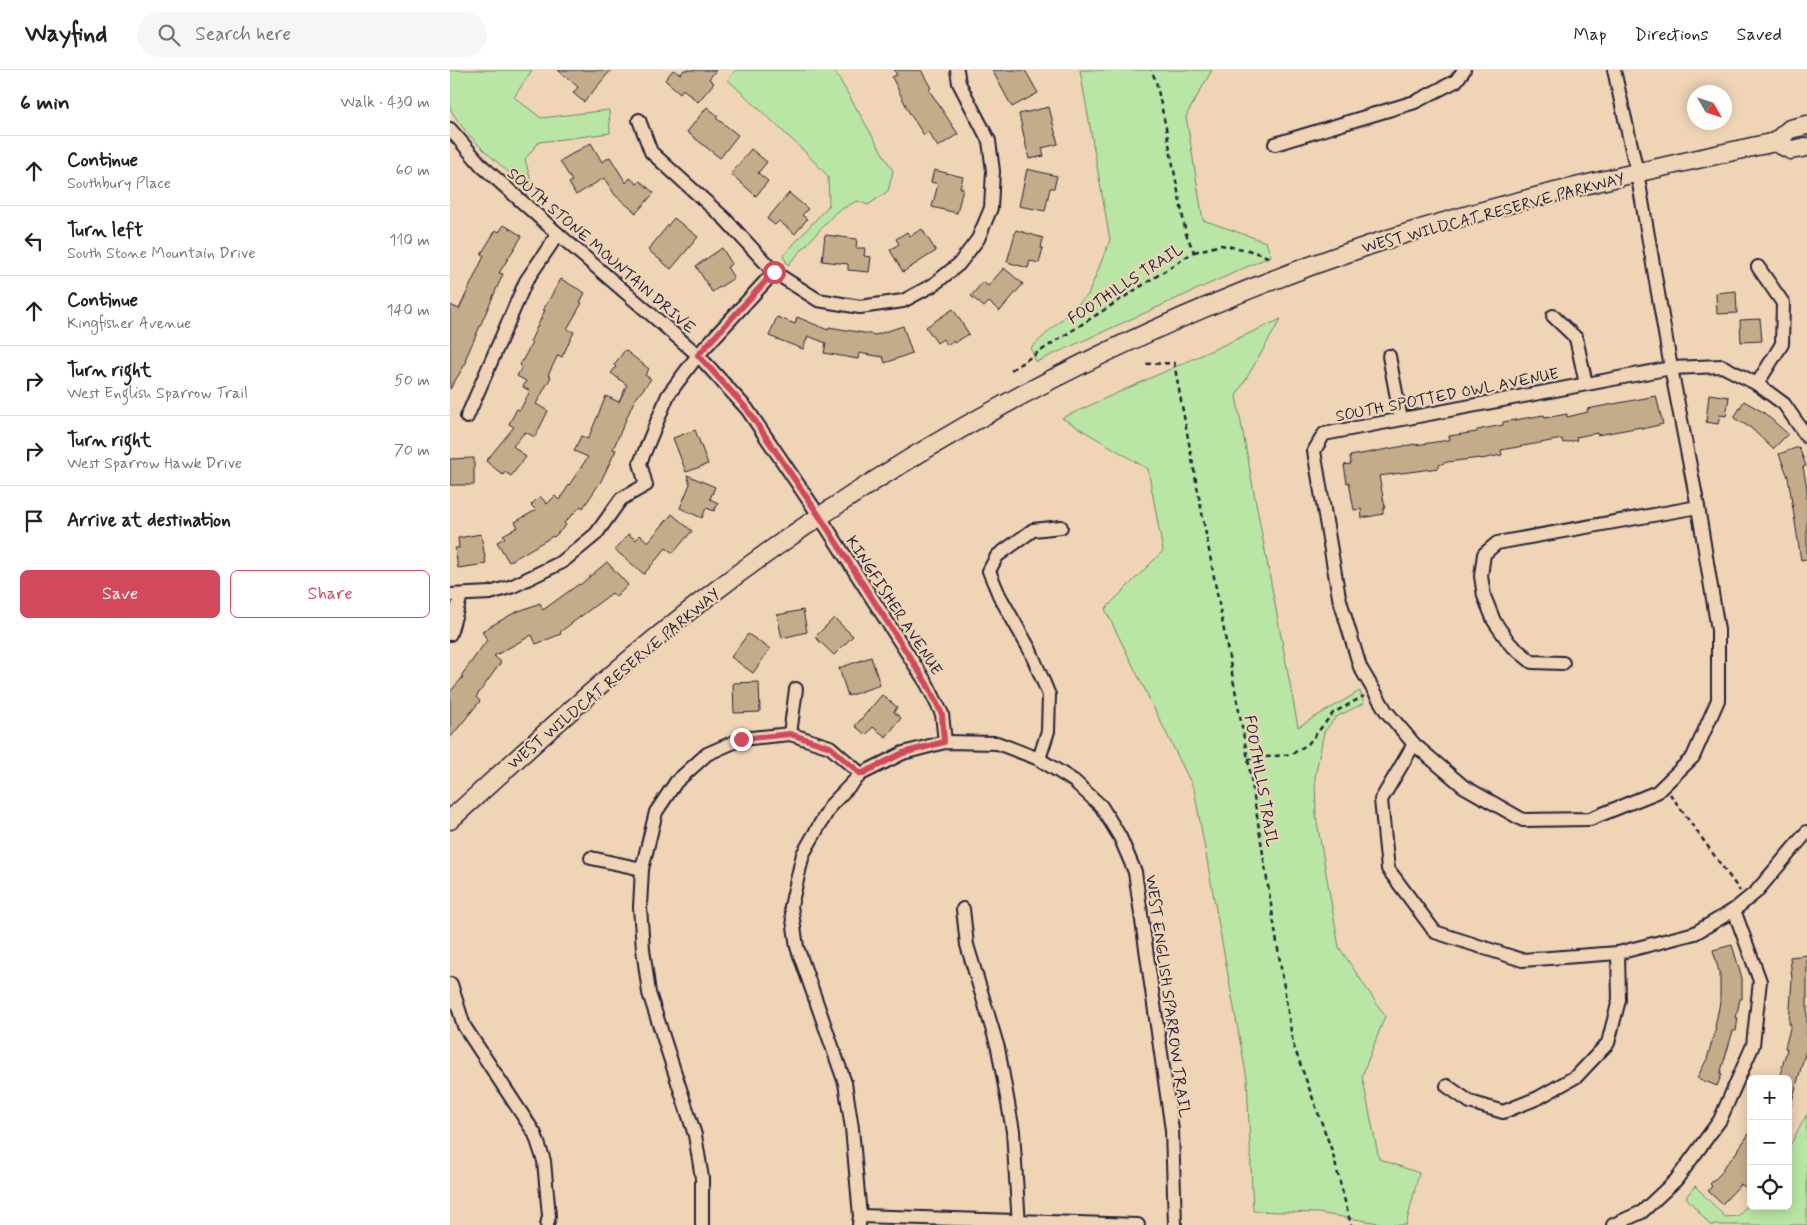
<!DOCTYPE html>
<meta charset="utf-8">
<style>
:root{--surface:#fff;--page:#f6f6f6;--text:#222;--muted:#767676;--line:#e0e0e0;--accent:#d1495b}
body{margin:0;font-family:Mynerve,sans-serif;background:var(--page);color:var(--text)}
.controls{position:absolute;right:15px;bottom:15px;display:grid;overflow:hidden;border-radius:8px;box-shadow:0 2px 12px #0003}
.controls button{width:45px;height:45px;display:grid;place-items:center;padding:0;border:0;border-bottom:1px solid var(--line);background:var(--surface);color:var(--text);font:25px sans-serif}
.compass{position:absolute;left:1237px;top:15px;width:45px;height:45px;border-radius:50%;background:var(--surface);box-shadow:0 2px 12px #0003;rotate:129deg}
.stop{position:absolute;width:15px;height:15px;margin:-11px;border:4px solid #d1495b;border-radius:50%;background:#fff}
.stop.end{background:#d1495b;border-color:#fff;box-shadow:0 1px 5px #0008}
.list{margin:0;padding:0;list-style:none}
h2{display:flex;justify-content:space-between;align-items:center;height:65px;margin:0;padding:0 20px;font-size:21px}
h2 small{font-size:16px;font-weight:400;color:var(--muted)}
.list li{display:grid;grid-template-columns:32px 1fr auto;gap:15px;align-items:center;box-sizing:border-box;height:70px;padding:0 20px;border-top:1px solid var(--line)}
.list b{display:block;font-size:19px;white-space:nowrap}
.list p{margin:0;font-size:16px;white-space:nowrap;color:var(--muted)}
.list em{font-size:16px;font-style:normal;color:var(--muted)}
.actions{display:flex;gap:10px;padding:15px 20px}
.actions a{flex:1;padding:11px 0;border:1px solid var(--accent);border-radius:8px;text-align:center;font-size:18px;color:var(--accent)}
.actions .main{background:var(--accent);color:#fff}
.icon{flex:none;width:28px;height:28px;fill:none;stroke:currentColor;stroke-width:2;stroke-linecap:round;stroke-linejoin:round}
.map{position:relative;flex:none;width:1357px;height:1155px;overflow:hidden}
header{display:flex;align-items:center;gap:30px;box-sizing:border-box;height:70px;padding:0 25px;background:var(--surface);border-bottom:1px solid var(--line)}
header strong{font-size:24px}
nav{display:flex;gap:28px;margin-inline-start:auto;font-size:18px}
.search{width:350px;height:45px;background:var(--page);display:flex;align-items:center;gap:12px;box-sizing:border-box;padding:0 18px;border-radius:28px;color:var(--muted);font-size:19px}
main{display:flex}
aside{flex:1;background:var(--surface)}
.map>svg:first-child{display:block}
.grass{fill:#b9e6a4;stroke:#6e8470}
.building{fill:#c4ac8b;stroke:#22223b}
.lines{fill:none;stroke-linecap:round;stroke-linejoin:round}
.street-casing{stroke:#22223b;stroke-width:16}
.secondary-casing{stroke:#22223b;stroke-width:21}
.path{stroke:#22223b;stroke-width:2.5;stroke-dasharray:5 4;stroke-linecap:butt}
.street{stroke:#efd4b6;stroke-width:12}
.secondary{stroke:#efd4b6;stroke-width:18}
.route{stroke:#d1495b;stroke-width:6}
.labels{text-anchor:middle;stroke-width:4.5;stroke-linejoin:round;paint-order:stroke}
.street-label{font-size:16px;fill:#22223b;stroke:#efd4b6}
</style>
<header>
<strong>Wayfind</strong>
<div class="search"><svg class="icon" aria-label="search" viewBox="0 0 24 24"><circle cx="10" cy="10" r="6"/><path d="M15 15l6 6"/></svg>Search here</div>
<nav><a>Map</a><a>Directions</a><a>Saved</a></nav>
</header>
<main>
<aside>
<h2>6 min<small>Walk · 430 m</small></h2>
<ul class="list">
<li><svg class="icon" aria-label="ahead" viewBox="0 0 24 24"><path d="M12 20V5M6 11l6-6 6 6"/></svg><div><b>Continue</b><p>Southbury Place</p></div><em>60 m</em></li>
<li><svg class="icon" aria-label="left" viewBox="0 0 24 24"><path d="M17 20v-9H6M10 6l-5 5 5 5"/></svg><div><b>Turn left</b><p>South Stone Mountain Drive</p></div><em>110 m</em></li>
<li><svg class="icon" aria-label="ahead" viewBox="0 0 24 24"><path d="M12 20V5M6 11l6-6 6 6"/></svg><div><b>Continue</b><p>Kingfisher Avenue</p></div><em>140 m</em></li>
<li><svg class="icon" aria-label="right" viewBox="0 0 24 24"><path d="M7 20v-9h11M14 6l5 5-5 5"/></svg><div><b>Turn right</b><p>West English Sparrow Trail</p></div><em>50 m</em></li>
<li><svg class="icon" aria-label="right" viewBox="0 0 24 24"><path d="M7 20v-9h11M14 6l5 5-5 5"/></svg><div><b>Turn right</b><p>West Sparrow Hawk Drive</p></div><em>70 m</em></li>
<li><svg class="icon" aria-label="arrive" viewBox="0 0 24 24"><path d="M6 21V4h12l-3 4 3 4H6"/></svg><div><b>Arrive at destination</b></div></li>
</ul>
<div class="actions"><a class="main">Save</a><a>Share</a></div>
</aside>
<div class="map">
<svg width="1357" height="1155" viewBox="0 0 1357 1155">
<rect width="100%" height="100%" fill="#efd4b6"/>
<filter id="ink" filterUnits="userSpaceOnUse"><feTurbulence type="fractalNoise" baseFrequency=".02" numOctaves="2"/><feDisplacementMap in="SourceGraphic" scale="10" xChannelSelector="R" yChannelSelector="G"/><feConvolveMatrix kernelMatrix="1 2 1 2 8 2 1 2 1" color-interpolation-filters="sRGB"/></filter>
<g filter="url(#ink)">
<g class="grass">
<path d="M0,0H82L64,27L91,48L159,40L160,63L89,72L75,89L82,115L77,119C52,95 16,69 0,38Z"/>
<path d="M286,0H384L443,101L438,121L418,135L407,131L386,142L338,195L333,186L379,135L378,106L354,81L278,10Z"/>
<path d="M630,0H762L736,46L753,150L816,172L821,186L586,292L581,278L638,225L660,170Z"/>
<path d="M831,249L786,326L848,657L910,621L914,633L886,647L874,662L865,707L866,746L889,877L935,946L912,1006L929,1089L969,1103L956,1155H941L868,1143L803,1141L797,1009L744,719L655,539L713,481L698,399L612,348Z"/>
<path d="M1357,1044V1155H1260L1236,1127L1245,1116L1275,1147L1288,1146L1301,1131V1136H1338V1079Z"/>
</g>
<g class="building">
<path d="M108,0H161L134,32L123,23L128,17Z"/>
<path d="M223,0L231,4L234,0H266L259,9L264,13L248,32L233,19L230,23L215,10Z"/>
<path d="M444,0H471L481,18L479,20L508,64L488,77L478,62L474,65L460,44L442,7L447,5Z"/>
<path d="M542,0H575L588,23L562,37Z"/>
<path d="M257,37L268,46L266,48L288,65L270,88L237,62Z"/>
<path d="M599,37L608,74L592,78L594,86L579,89L569,44Z"/>
<path d="M141,73L152,92L160,87L176,113L180,108L187,114L190,111L204,123L186,143L165,125L154,108L126,125L119,113L122,111L110,91Z"/>
<path d="M301,79L317,92L308,103L318,111L306,126L281,104Z"/>
<path d="M577,99L607,106L604,118H600L595,141L569,136Z"/>
<path d="M484,100L513,107L510,118H513L507,143L482,137L488,114L481,112Z"/>
<path d="M339,123L358,139L352,145L357,149L345,164L329,151L325,155L317,149Z"/>
<path d="M224,148L248,167L221,199L198,180Z"/>
<path d="M54,155L72,166L49,203L53,204L15,290L17,291L0,319V235L9,239L34,186L31,184L46,160L49,162Z"/>
<path d="M472,159L486,181L453,202L440,180L449,174L446,169L457,162L460,166Z"/>
<path d="M566,160L593,168L591,178H593L589,193L580,191L578,198L557,192Z"/>
<path d="M375,165L407,169L406,178H415L414,186L421,187L419,202L398,200V194L372,191Z"/>
<path d="M272,178L282,194L277,197L284,208L262,222L246,196Z"/>
<path d="M554,198L573,214L550,241L539,232L534,237L521,226L533,212L538,216Z"/>
<path d="M111,209L135,223L130,232L132,233L117,259L124,262L112,287L108,285L98,305L101,307L86,334L98,341L85,367L75,362L63,376L76,387L61,406L55,402L53,405L36,391L64,357L59,354L67,339L70,340L80,321L73,317L76,311L67,306L72,297L70,295L82,273L80,272L95,240H93Z"/>
<path d="M1286,221L1287,243L1267,244L1266,223Z"/>
<path d="M503,239L519,264L504,273L503,271L497,275L493,269L487,273L476,257Z"/>
<path d="M327,247L345,254L347,247L378,260L379,257L425,265L453,256L462,283L435,293L433,287L409,283L408,289L374,283L376,273L358,266L353,279L319,266Z"/>
<path d="M1310,249L1312,271L1291,272L1290,250Z"/>
<path d="M175,280L199,299L195,305L201,309L184,331L163,379L166,380L151,411L133,438L131,436L114,453L116,455L104,467L103,466L59,492L47,472L55,468L53,465L68,457L65,452L86,440L81,435L90,426L97,434L105,426L109,430L138,387L124,381L131,366L138,369L156,326L169,332L177,315L161,303L166,297L164,295Z"/>
<path d="M1259,324L1279,327L1276,346L1270,345L1268,354L1256,352Z"/>
<path d="M1206,326L1213,354L1192,359L1191,357L1147,365V363L1126,367L1127,370L1113,373L1112,369L1051,380L1052,385L1031,389L1030,388L997,392L989,395V398L929,406L935,438L933,439V444L912,448L911,439L904,440L899,412L897,413L894,395L901,394L900,386L965,374V375L1000,370L999,366L1027,362V360L1053,355V352L1094,345L1095,348L1117,344V347L1138,342L1137,339Z"/>
<path d="M1294,331L1313,342L1338,364L1323,379L1301,358L1284,348Z"/>
<path d="M245,360L258,394L236,402L223,368Z"/>
<path d="M1349,377L1356,396L1353,397L1357,418V489L1351,490L1338,407L1329,384Z"/>
<path d="M24,388V415H0V389Z"/>
<path d="M237,405L265,417L260,429L268,433L264,441L256,438L252,448L230,438L240,414Z"/>
<path d="M222,444L242,461L223,483L216,478L194,504L165,480L178,464L186,470L190,465L198,472Z"/>
<path d="M31,464L36,494L8,498L5,478H9L8,468Z"/>
<path d="M157,492L178,515L166,527L162,523L110,562L111,564L86,574L82,565L44,586L51,592L26,627L30,631L0,668V622L13,607L11,606L37,570L32,561L64,543L90,533L93,540L129,514L130,515Z"/>
<path d="M353,540L357,562L332,568L327,545Z"/>
<path d="M384,548L403,566L384,585L365,567Z"/>
<path d="M298,564L320,579L303,603L281,587Z"/>
<path d="M421,587L430,615L398,626L389,598Z"/>
<path d="M309,612L310,642L284,643L283,613Z"/>
<path d="M432,625L447,637L444,642L451,648L436,667L423,657L416,665L405,656Z"/>
<path d="M1282,875L1292,908V929H1290L1286,948H1288L1286,961H1283L1270,1004H1272L1267,1016L1247,1008L1257,989L1266,958L1265,957L1270,932V905L1263,880Z"/>
<path d="M1357,885V976L1341,1035L1338,1034V1009H1329L1337,979L1335,978L1341,954H1339L1342,909L1340,887Z"/>
<path d="M1301,1061V1113L1296,1118L1291,1114L1272,1134L1258,1121L1262,1116L1260,1114L1274,1100L1272,1099L1283,1087Z"/>
</g>
<g class="lines">
<defs>
<g id="street">
<path d="M1164,0L1187,102L1221,298L1248,437L1268,560V630L1243,687L1207,722L1140,749L1073,750L1013,716L964,674L936,641L910,597L889,527L864,381L874,364L1221,298L1272,296L1307,314L1334,334L1357,367"/>
<path d="M189,50L201,82L275,149L324,202L368,230L410,237L453,231L483,215L509,194L528,169L541,138L543,101L539,71L509,13L507,0"/>
<path d="M0,59L32,96L108,164L248,285L297,339L370,447L477,614L492,644L495,672"/>
<path d="M825,74L965,32L1006,11L1014,0"/>
<path d="M1103,246L1126,268L1136,314"/>
<path d="M939,286L951,349"/>
<path d="M1307,314L1332,274L1333,233L1308,197"/>
<path d="M17,347L76,211L108,164"/>
<path d="M0,525L40,523L63,516L112,492L146,464L171,429L196,415L190,393L218,325L248,285L324,202"/>
<path d="M0,564L11,525"/>
<path d="M1113,593L1082,592L1060,574L1044,551L1034,526L1031,506L1034,484L1047,473L1248,437"/>
<path d="M340,664L346,619"/>
<path d="M964,674L931,730L938,799L985,862L1072,890L1168,883L1245,863L1284,840L1306,822L1357,762"/>
<path d="M589,689L598,661L599,625L580,580L549,525L539,501L547,486L583,460L611,457"/>
<path d="M141,788L192,799"/>
<path d="M513,839L517,875L548,978L563,1061L569,1155"/>
<path d="M1,914L14,956L85,1064L94,1091L99,1146L97,1155"/>
<path d="M997,1016L1020,1032L1053,1042L1088,1028L1127,1006L1158,973L1169,930L1168,883"/>
<path d="M410,1146L688,1155"/>
<path d="M252,1155V1108L245,1065L199,923L193,879L190,837L192,799L206,742L226,712L257,684L291,669L340,664L380,677L411,704"/>
<path d="M409,1155L410,1146L402,1058L395,1013L347,877L341,836L353,784L381,735L411,704L453,683L495,672L547,673L589,689L624,711L651,736L670,767L685,802L722,1060L725,1155"/>
<path d="M1163,1155L1192,1142L1226,1110L1270,1050L1303,975L1310,911L1284,840"/>
</g>
<g id="secondary">
<path d="M1325,72L1341,80L1357,77"/>
<path d="M0,750C82,675 164,599 252,531C452,377 681,255 920,175C1052,131 1189,102 1325,72L1340,59L1357,55"/>
</g>
</defs>
<use href="#street" class="street-casing"/>
<use href="#secondary" class="secondary-casing"/>
<g class="path">
<path d="M744,182L771,175L798,180L818,187"/>
<path d="M696,294L724,293L798,689L843,974L882,1081L901,1155"/>
<path d="M561,300L744,182L736,164L716,58L706,11L701,0"/>
<path d="M798,689L842,684L858,674L883,643L914,626"/>
<path d="M1220,724L1290,821"/>
</g>
<use href="#street" class="street"/>
<use href="#secondary" class="secondary"/>
</g>
</g>
<g class="lines" filter="url(#ink)">
<path class="route" d="M291,669L340,664L380,677L411,704L453,683L494,672L492,644L477,614L370,447L297,339L248,285L324,202"/>
</g>
<g class="labels">
<g class="street-label">
<text transform="translate(1043 142) rotate(-15)" y="6">WEST WILDCAT RESERVE PARKWAY</text>
<text transform="translate(152 180) rotate(41)" y="6">SOUTH STONE MOUNTAIN DRIVE</text>
<text transform="translate(675 213) rotate(-33)" y="6">FOOTHILLS TRAIL</text>
<text transform="translate(997 324) rotate(-11)" y="6">SOUTH SPOTTED OWL AVENUE</text>
<text transform="translate(445 535) rotate(57)" y="6">KINGFISHER AVENUE</text>
<text transform="translate(163 608) rotate(-40)" y="6">WEST WILDCAT RESERVE PARKWAY</text>
<text transform="translate(812 711) rotate(80)" y="6">FOOTHILLS TRAIL</text>
<text transform="translate(719 926) rotate(82)" y="6">WEST ENGLISH SPARROW TRAIL</text>
</g>
</g>
</svg>
<div class="controls">
<button>+</button>
<button>−</button>
<button><svg class="icon" aria-label="locate" viewBox="0 0 24 24"><circle cx="12" cy="12" r="6"/><path d="M12 2v4M12 18v4M2 12h4M18 12h4"/></svg></button>
</div>
<svg class="compass" viewBox="-18 -18 36 36"><path d="M0-13l5 13h-10z" fill="#e53935"/><path d="M0 13l5-13h-10z" fill="#767676"/></svg>
<div class="stop" style="left:324px;top:202px"></div>
<div class="stop end" style="left:291px;top:669px"></div>
</div>
</main>
